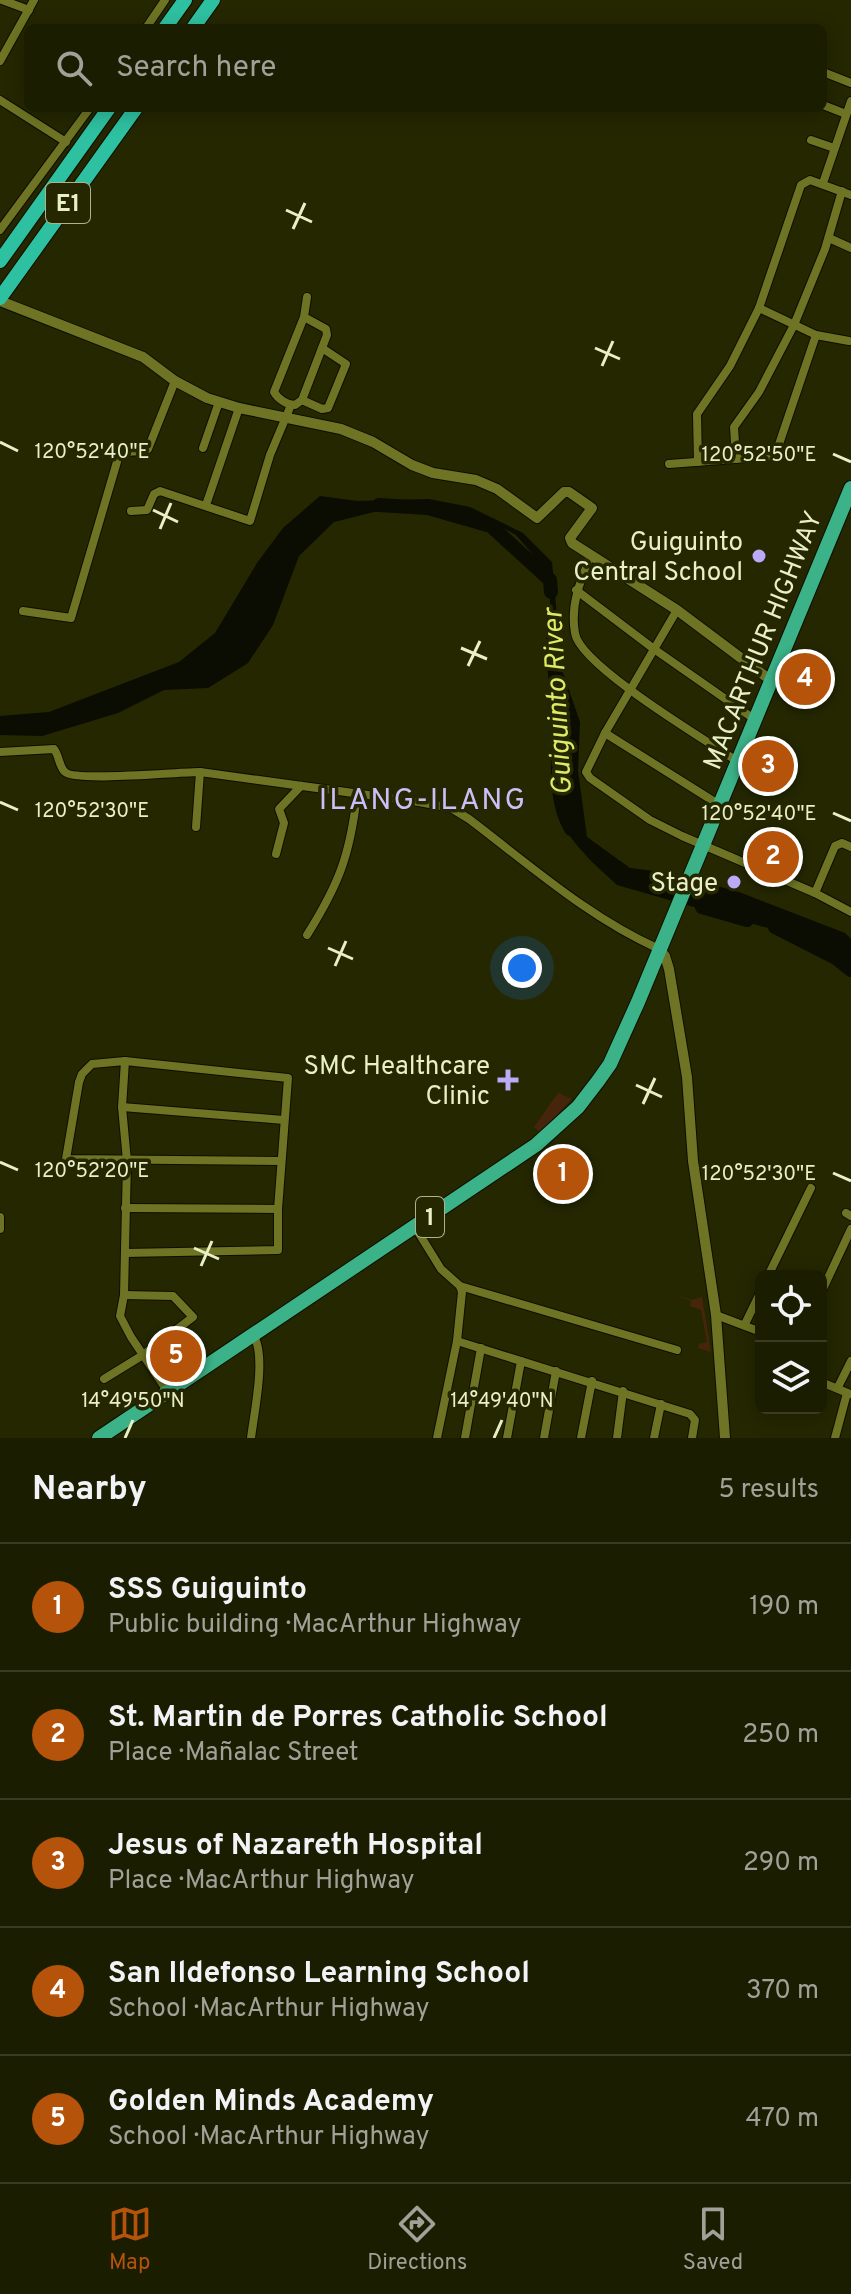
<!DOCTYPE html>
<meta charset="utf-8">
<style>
:root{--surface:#1b1d00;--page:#24260a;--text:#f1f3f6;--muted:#a0a299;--line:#393b22;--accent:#b45309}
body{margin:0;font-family:Overpass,sans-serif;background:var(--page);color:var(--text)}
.controls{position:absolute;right:24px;bottom:24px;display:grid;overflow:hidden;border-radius:12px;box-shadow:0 4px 20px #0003}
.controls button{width:72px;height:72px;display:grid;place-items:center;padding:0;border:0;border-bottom:2px solid var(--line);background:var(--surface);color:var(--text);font:40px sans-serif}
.you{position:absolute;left:522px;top:968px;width:28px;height:28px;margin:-20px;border:6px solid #fff;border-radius:50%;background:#1a73e8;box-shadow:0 0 0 12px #1a73e833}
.badge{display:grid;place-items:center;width:52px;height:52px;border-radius:50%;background:var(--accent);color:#fff;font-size:26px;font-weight:700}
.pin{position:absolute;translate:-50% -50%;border:4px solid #fff;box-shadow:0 2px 8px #0006}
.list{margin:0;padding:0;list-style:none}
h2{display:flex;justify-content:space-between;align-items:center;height:104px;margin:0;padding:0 32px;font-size:34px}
h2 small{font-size:26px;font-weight:400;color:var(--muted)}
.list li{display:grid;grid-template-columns:52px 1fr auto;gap:24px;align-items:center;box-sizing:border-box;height:128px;padding:0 32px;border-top:2px solid var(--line)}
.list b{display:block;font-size:30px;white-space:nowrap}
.list p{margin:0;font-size:26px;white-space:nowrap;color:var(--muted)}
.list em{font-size:26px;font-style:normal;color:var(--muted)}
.icon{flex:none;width:44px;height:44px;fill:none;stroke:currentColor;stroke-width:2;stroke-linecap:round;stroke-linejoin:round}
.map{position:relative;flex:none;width:851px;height:1438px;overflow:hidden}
.search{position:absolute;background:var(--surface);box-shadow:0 4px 20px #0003;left:24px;right:24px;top:24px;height:88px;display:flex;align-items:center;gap:20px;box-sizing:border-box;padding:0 28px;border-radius:12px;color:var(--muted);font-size:30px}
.sheet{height:744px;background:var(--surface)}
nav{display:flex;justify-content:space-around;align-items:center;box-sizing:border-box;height:112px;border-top:2px solid var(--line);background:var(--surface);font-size:22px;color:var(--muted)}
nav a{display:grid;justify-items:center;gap:4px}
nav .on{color:var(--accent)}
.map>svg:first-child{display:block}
.green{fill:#47250d}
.water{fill:#0b0c02}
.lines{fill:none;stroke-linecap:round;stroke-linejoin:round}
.river{stroke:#0b0c02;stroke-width:14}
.minor-casing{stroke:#0d0f00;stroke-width:10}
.tertiary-casing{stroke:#0d0f00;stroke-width:12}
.trunk-casing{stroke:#0d0f00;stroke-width:16}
.motorway-casing{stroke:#0d0f00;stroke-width:16}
.minor{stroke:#6e7423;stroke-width:8}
.tertiary{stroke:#6e7423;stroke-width:10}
.trunk{stroke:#3bb288;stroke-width:14}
.motorway{stroke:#2ec1a1;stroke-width:14}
.ticks{fill:none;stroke:#e9efc7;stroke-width:3}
.poi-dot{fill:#bbaaf6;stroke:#242700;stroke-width:3}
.labels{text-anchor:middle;stroke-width:7;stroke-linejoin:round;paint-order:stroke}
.shield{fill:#242700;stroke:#aeb38b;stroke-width:2}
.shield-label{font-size:24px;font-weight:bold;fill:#e9efc7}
.poi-label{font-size:26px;fill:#e9efc7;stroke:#242700;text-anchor:end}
.street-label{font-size:26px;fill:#e9efc7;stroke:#242700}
.water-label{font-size:28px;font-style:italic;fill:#dfeb66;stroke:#242700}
.quarter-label{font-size:30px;letter-spacing:2px;fill:#cbbff8;stroke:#242700}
.ticks-label{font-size:20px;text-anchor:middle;fill:#e9efc7;stroke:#242700;stroke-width:7;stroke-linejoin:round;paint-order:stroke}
</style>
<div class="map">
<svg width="851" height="1438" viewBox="0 0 851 1438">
<rect width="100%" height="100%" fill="#242700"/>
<g class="green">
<path d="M558,1093L572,1099L540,1132L534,1127Z"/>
<path d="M672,1294L692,1300L702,1297L711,1352L698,1348L699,1344L707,1342L701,1310L690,1306L691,1301Z"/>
</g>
<path class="water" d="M320,496L357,501L429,499L470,507L523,533L552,562L562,670L580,722L578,771L587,837L630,868L670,873L739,892L845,933L851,939V966L789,934L617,885L591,861L576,844L563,827L560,739L562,697L550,640V583L534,556L516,535L485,518L398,506L334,522L299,556L273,625L248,663L208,688L164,690L118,713L42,736L0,735V716L49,712L179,662L215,633L257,563L283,528Z"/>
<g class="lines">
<g class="river">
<path d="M379,505L428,508L491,526L550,580L551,592"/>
<path d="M553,637C554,666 557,695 558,725C559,760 553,798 571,829"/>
<path d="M702,907L747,920"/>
<path d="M775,927L836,958L851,970"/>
</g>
<defs>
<g id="minor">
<path d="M2,0L29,10"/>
<path d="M146,28L165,0"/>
<path d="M0,61L34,0"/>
<path d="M823,72L851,83"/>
<path d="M0,100L66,142"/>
<path d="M823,105L846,114"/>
<path d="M811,140L834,148"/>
<path d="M823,183L851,101"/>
<path d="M0,230L90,108"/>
<path d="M829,238L851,248"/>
<path d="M759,308L816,335L849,341"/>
<path d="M304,317L326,329L327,335L302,400L295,405C287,405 278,399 274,392L304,317L307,297"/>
<path d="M302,400L322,409L328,408L346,364L322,348"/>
<path d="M203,448L219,402"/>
<path d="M736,459L734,427L759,392L794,325L825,249L842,191"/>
<path d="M698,462L697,414L730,366L759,308L801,185L810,180L851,195"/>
<path d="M669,464L775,456L816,335"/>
<path d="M206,505L239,408"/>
<path d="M131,511L147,510L154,494L160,491L250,521L270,455L291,405"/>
<path d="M591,556C580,581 570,605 575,633C579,665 707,741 737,761"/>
<path d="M576,590L654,649L757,721"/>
<path d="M677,610L605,733L586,772L590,778L650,820L682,836L815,893L851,912"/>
<path d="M23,611L71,618L119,455L123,452L145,451L148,449L175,381"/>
<path d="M605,733L726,809"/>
<path d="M0,752L54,749C59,755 59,767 65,772C75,782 178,772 200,772L419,802L451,808L469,819C531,866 588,917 659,949"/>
<path d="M196,827L200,772"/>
<path d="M276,854L284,823L279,809L301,786"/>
<path d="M815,893L835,846L842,843L851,847"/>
<path d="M307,935C339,884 350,855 357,795"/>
<path d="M125,1061L122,1107L127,1161L124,1295L120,1316L131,1337L172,1398"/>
<path d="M122,1107L284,1120"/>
<path d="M125,1208L278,1209"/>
<path d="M846,1213L851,1216"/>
<path d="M0,1217V1229"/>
<path d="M415,1227L441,1269L460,1286L677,1350"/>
<path d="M125,1253L278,1250V1209L288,1078L125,1061L92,1064L82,1074L79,1082L66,1159L280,1161"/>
<path d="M768,1276L811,1188"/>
<path d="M821,1293L851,1229"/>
<path d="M716,1315L761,1332"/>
<path d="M745,1324L761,1291"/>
<path d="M457,1341L690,1414L695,1420L692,1438"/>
<path d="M104,1379L143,1355L193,1317L173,1296L124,1295"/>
<path d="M821,1382L850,1394"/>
<path d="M838,1387L851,1361"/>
<path d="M251,1438C254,1413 267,1354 253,1335"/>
<path d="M437,1438L457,1341L462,1292L460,1286"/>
<path d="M465,1438L481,1348"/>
<path d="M507,1438L521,1361"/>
<path d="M544,1438L556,1371"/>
<path d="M581,1438L592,1381"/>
<path d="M617,1438L623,1391"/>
<path d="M654,1438L661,1404"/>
<path d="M835,1438L847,1393"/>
</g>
<g id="tertiary">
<path d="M0,301L143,357L175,381L207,398L239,408L341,429L373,442L412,465L433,473L476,480L497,489L537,518L564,492H569L592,508L570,538L572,543L677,610L765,676L776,681"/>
<path d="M659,949L665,956L669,969L687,1077L693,1161L716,1315L725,1438"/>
</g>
<path id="trunk" d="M99,1438L536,1145L578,1107L598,1081L610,1064L638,1002L851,488"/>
<g id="motorway">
<path d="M165,28L185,0"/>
<path d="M193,28L213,0"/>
<path d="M0,261L109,108"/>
<path d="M0,298L136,108"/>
</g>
</defs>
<use href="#minor" class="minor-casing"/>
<use href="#tertiary" class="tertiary-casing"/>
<use href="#trunk" class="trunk-casing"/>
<use href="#motorway" class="motorway-casing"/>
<use href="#minor" class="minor"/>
<use href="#tertiary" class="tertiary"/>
<use href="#trunk" class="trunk"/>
<use href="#motorway" class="motorway"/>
</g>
<path class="ticks" d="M286,210L312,222M293,229L305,203M595,348L620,359M602,366L613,341M0,442L18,451M833,454L851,462M153,510L178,522M160,529L171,503M461,648L487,659M468,666L480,641M0,802L18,810M833,813L851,821M328,948L353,959M335,966L346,941M636,1085L662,1097M643,1104L655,1078M0,1162L18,1170M833,1173L851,1181M194,1248L219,1259M201,1266L212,1241M125,1438L133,1420M494,1438L502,1420"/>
<g class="poi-dot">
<circle cx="759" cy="556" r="8"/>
<circle cx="734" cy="882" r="8"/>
<path d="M504 1068h8v8h8v8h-8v8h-8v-8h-8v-8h8z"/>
</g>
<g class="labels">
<g class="shield">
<rect x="46" y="183" width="44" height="40" rx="6"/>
<rect x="416" y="1197" width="28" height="40" rx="6"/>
</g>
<g class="shield-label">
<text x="68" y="211">E1</text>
<text x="430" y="1225">1</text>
</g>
<g class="poi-label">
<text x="743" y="550">Guiguinto<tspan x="743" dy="30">Central School</tspan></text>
<text x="718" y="891">Stage</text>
<text x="490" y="1074">SMC Healthcare<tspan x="490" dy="30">Clinic</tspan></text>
</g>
<g class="street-label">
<text transform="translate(762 640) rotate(-68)" y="9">MACARTHUR HIGHWAY</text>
</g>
<g class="water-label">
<text transform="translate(556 702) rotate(-93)" y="10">Guiguinto River</text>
</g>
<g class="quarter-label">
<text x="423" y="809">ILANG-ILANG</text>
</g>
</g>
<g class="ticks-label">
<text x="92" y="458">120°52'40"E</text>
<text x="759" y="461">120°52'50"E</text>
<text x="92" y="817">120°52'30"E</text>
<text x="759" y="820">120°52'40"E</text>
<text x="92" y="1177">120°52'20"E</text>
<text x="759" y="1180">120°52'30"E</text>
<text x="133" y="1407">14°49'50"N</text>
<text x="502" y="1407">14°49'40"N</text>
</g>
</svg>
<div class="controls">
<button><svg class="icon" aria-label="locate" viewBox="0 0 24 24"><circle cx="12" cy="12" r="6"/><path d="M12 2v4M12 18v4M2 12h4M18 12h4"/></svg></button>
<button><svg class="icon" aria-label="layers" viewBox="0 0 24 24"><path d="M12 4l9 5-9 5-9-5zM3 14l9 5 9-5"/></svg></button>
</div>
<div class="you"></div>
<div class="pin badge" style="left:563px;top:1174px">1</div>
<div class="pin badge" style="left:773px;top:857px">2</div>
<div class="pin badge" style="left:768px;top:766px">3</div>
<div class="pin badge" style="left:805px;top:679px">4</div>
<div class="pin badge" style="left:176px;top:1356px">5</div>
<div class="search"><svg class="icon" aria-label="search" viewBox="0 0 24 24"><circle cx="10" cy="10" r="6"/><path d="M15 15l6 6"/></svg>Search here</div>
</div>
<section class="sheet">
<h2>Nearby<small>5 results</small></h2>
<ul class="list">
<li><span class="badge">1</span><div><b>SSS Guiguinto</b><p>Public building · MacArthur Highway</p></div><em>190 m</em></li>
<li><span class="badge">2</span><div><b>St. Martin de Porres Catholic School</b><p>Place · Mañalac Street</p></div><em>250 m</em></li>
<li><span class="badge">3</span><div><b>Jesus of Nazareth Hospital</b><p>Place · MacArthur Highway</p></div><em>290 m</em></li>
<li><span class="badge">4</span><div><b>San Ildefonso Learning School</b><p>School · MacArthur Highway</p></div><em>370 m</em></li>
<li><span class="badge">5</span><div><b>Golden Minds Academy</b><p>School · MacArthur Highway</p></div><em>470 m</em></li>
</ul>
</section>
<nav>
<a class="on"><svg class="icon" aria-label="map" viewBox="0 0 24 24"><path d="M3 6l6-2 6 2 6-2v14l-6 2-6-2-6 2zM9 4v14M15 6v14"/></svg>Map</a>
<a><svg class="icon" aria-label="directions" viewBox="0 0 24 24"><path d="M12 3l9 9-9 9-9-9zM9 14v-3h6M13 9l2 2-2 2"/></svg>Directions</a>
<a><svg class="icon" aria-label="saved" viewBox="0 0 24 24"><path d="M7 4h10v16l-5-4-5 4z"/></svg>Saved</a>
</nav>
